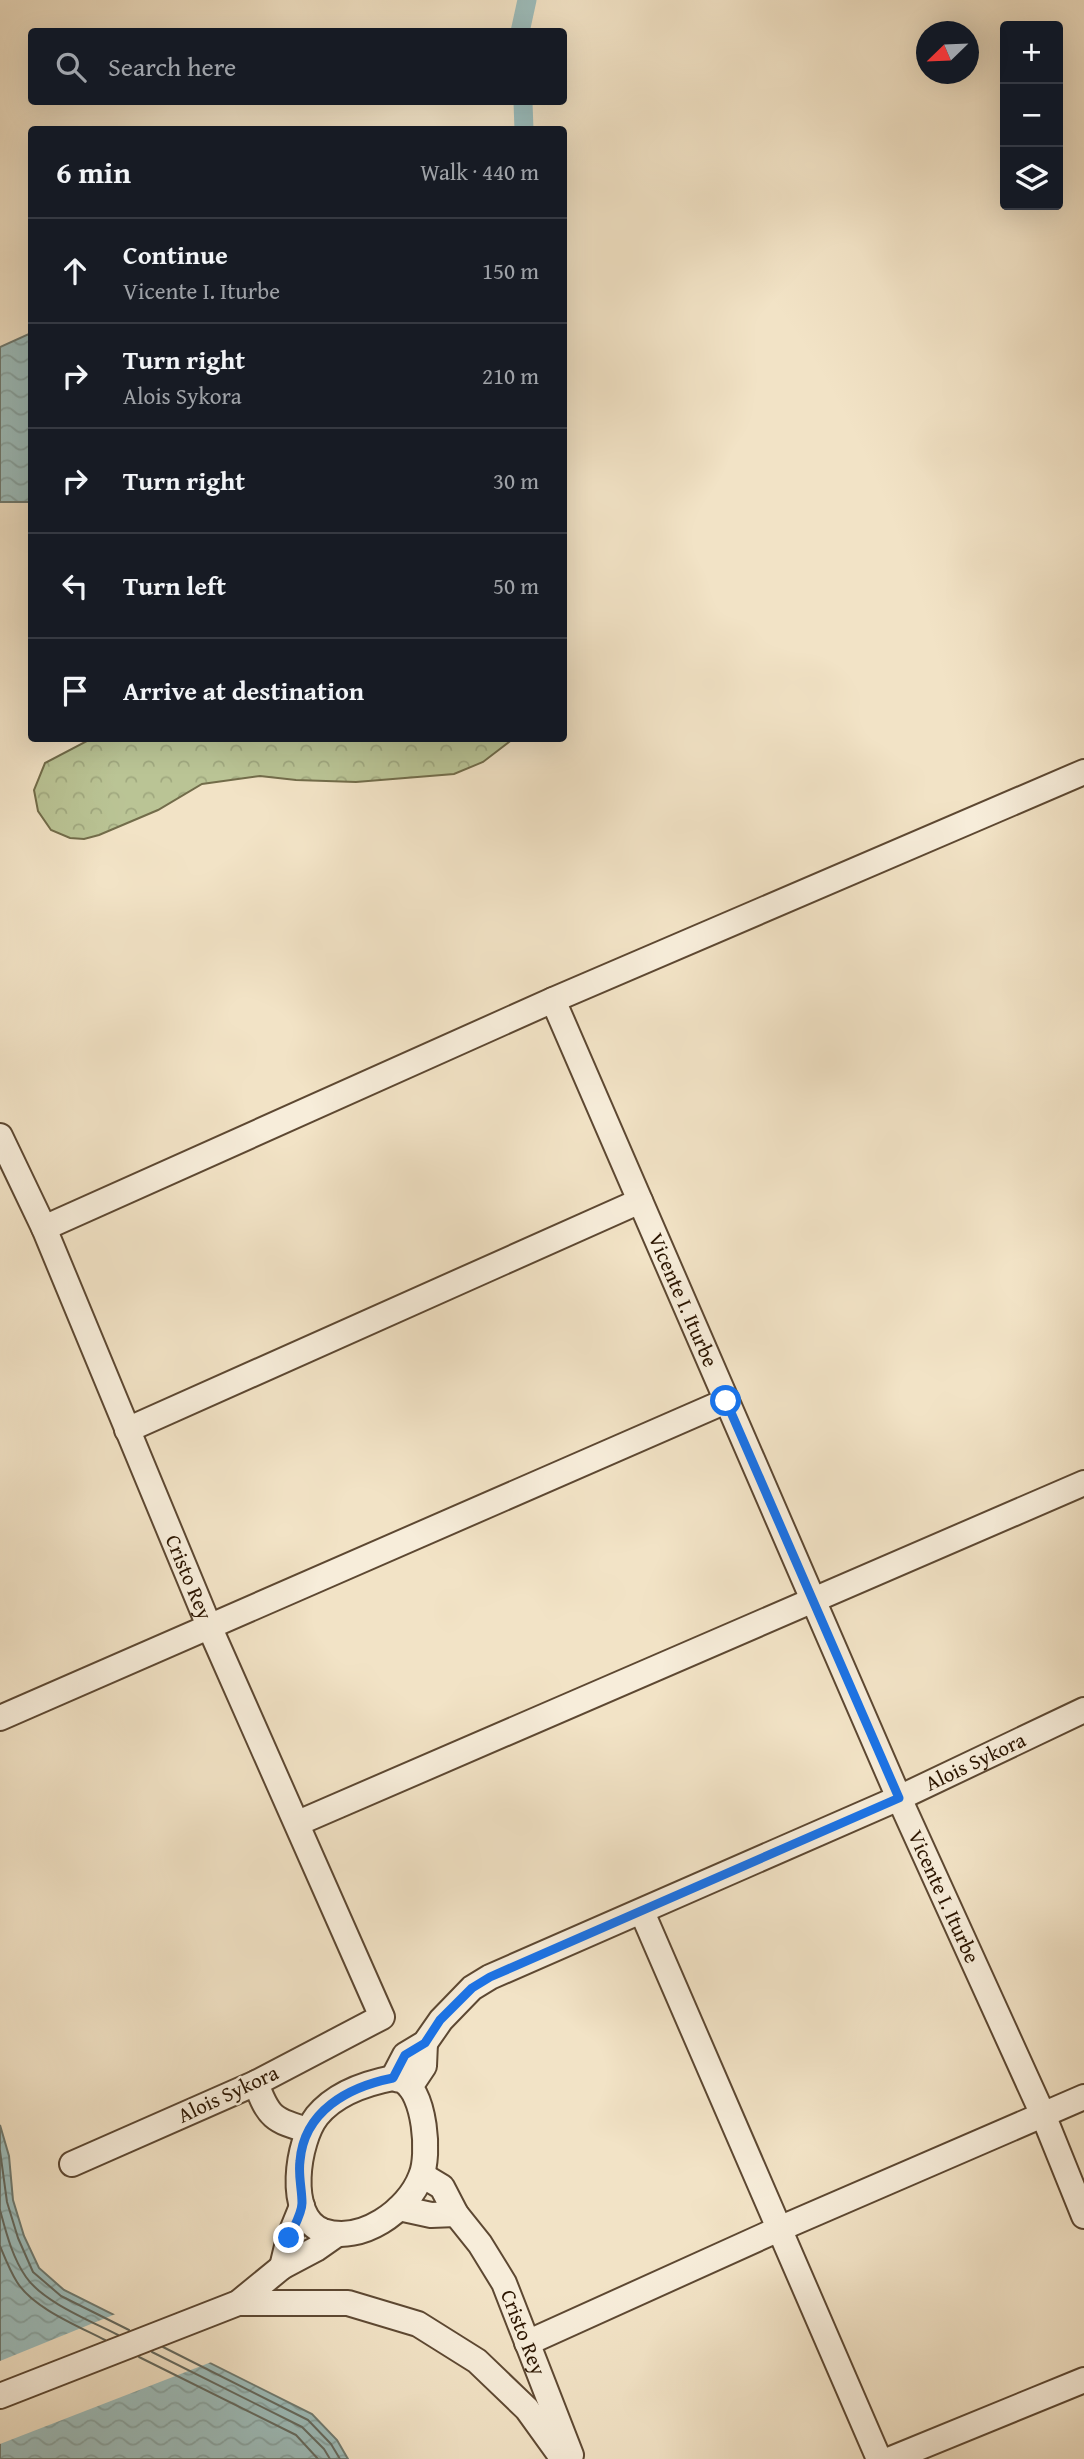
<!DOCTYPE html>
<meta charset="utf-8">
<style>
:root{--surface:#171b24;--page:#20242c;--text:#f1f3f6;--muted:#9ea1a6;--line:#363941}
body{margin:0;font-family:"Gentium Book Plus",serif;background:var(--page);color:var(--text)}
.controls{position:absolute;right:21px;top:21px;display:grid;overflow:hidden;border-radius:7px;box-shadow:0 7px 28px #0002}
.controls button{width:63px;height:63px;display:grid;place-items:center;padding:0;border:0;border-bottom:2px solid var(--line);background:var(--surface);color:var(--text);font:35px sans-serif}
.compass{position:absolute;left:916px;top:21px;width:63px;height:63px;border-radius:50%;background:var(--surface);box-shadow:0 7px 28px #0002;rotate:247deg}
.stop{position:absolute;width:21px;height:21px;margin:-16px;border:5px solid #1a73e8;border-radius:50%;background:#fff}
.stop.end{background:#1a73e8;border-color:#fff;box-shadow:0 2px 7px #0008}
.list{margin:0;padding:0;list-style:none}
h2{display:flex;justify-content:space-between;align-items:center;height:91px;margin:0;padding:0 28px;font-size:30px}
h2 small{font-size:23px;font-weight:400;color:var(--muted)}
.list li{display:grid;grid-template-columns:46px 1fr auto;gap:21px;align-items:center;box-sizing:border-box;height:105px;padding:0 28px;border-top:2px solid var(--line)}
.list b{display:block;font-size:26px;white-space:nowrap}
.list p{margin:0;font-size:23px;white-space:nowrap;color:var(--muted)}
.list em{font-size:23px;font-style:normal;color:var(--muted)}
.icon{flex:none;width:38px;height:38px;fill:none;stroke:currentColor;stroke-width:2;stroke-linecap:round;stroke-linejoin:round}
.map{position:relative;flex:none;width:1084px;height:2459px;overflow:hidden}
.search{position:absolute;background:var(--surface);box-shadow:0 7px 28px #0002;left:28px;top:28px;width:539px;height:77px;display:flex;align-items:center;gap:18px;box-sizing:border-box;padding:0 24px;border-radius:7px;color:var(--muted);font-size:26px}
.panel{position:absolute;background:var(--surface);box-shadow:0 7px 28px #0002;left:28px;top:126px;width:539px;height:616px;border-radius:7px}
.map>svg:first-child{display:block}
.forest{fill:url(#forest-crowns);stroke:#726c4a;stroke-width:2}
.water{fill:url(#water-waves);stroke:#6f7a70;stroke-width:2}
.pier{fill:#f2e3c6}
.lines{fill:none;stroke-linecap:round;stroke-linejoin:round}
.shore{stroke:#64695e;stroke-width:2}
.canal{stroke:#9dbdbb;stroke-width:19}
.minor-casing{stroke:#5d4832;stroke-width:28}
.minor{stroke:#f7edda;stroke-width:24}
.route{stroke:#1a73e8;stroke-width:9}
.labels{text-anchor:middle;stroke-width:5;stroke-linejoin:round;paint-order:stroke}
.street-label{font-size:21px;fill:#2b1500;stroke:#f7edda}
</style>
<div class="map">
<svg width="1084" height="2459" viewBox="0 0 1084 2459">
<defs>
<pattern id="forest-crowns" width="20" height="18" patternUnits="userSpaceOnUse" patternTransform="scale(1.75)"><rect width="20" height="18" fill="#bac495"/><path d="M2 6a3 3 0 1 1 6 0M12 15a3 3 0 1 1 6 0" fill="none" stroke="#a0a87f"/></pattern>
<pattern id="water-waves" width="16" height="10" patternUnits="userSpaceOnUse" patternTransform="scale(1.75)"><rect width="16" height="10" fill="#9dbdbb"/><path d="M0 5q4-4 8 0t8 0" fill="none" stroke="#87a29f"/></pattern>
</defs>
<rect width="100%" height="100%" fill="#f2e3c6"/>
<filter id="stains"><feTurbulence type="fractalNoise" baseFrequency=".00286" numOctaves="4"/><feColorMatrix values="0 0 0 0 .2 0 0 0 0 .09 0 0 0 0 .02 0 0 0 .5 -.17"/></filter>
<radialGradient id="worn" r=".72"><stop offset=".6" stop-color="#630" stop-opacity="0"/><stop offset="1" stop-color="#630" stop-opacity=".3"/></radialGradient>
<path class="forest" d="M91,739V738L513,739L483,762L454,774L356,782L296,780L260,776L202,784L158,810L99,835L84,839L70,838L51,830L38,811L34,790L45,763Z"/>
<g class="water">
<path d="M31,333V502H0V347Z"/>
<path d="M0,2125L9,2156L13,2200L24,2236L39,2268L64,2290L312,2414L337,2440L348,2459H0Z"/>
</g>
<path class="pier" d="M118,2313L214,2361L0,2444V2361Z"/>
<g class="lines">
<g class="shore">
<path d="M0,2151L7,2202L18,2238L33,2272L61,2296L129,2330"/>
<path d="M0,2210C6,2232 12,2257 26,2277C43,2302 91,2321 118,2335"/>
<path d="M0,2246C5,2258 10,2271 17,2282C33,2308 78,2326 105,2340"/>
<path d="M163,2347L308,2420L331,2444L340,2459"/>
<path d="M152,2352L302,2427L324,2449L330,2459"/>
<path d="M139,2357L296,2435L318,2459"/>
</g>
<g class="canal">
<path d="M520,32L527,0"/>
<path d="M523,102L524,130"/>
</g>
<defs>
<g id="minor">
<path id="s1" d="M553,1000L899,1798L1044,2117L1084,2216"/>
<path id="s2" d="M0,1136L44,1228L209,1626L382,2017L256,2083L72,2164"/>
<path d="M44,1228L553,1000L1084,772"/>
<path d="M127,1430L640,1201"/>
<path d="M0,1718L726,1401"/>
<path d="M298,1823L1084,1483"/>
<path d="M642,1912L879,2459"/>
<path id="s3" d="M393,2078L405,2055L425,2043L441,2020L472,1988L490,1977L899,1798L1084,1710"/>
<path d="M393,2078C394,2079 402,2080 403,2081C425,2093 430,2155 421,2176C408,2211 361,2244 323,2231C285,2217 298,2140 317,2116C335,2094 367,2083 393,2078Z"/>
<path d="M256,2083C268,2117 274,2121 308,2130"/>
<path d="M410,2087L424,2066L425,2043"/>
<path id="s4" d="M422,2175L442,2187L456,2214L480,2244L504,2283L571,2455"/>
<path d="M399,2208L431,2215L456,2214"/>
<path d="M282,2267L289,2238L302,2206"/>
<path d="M238,2303H348L418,2324L477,2361L527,2409L563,2459"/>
<path d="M527,2343L779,2229L1084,2097"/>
<path d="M0,2396L238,2303L282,2267L316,2249L336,2235"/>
<path d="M891,2459L1084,2380"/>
</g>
</defs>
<use href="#minor" class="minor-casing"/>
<use href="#minor" class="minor"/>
</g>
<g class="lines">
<path class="route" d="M289,2238C293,2228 302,2214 302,2203C302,2189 298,2175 300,2161C304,2111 348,2087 393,2078L405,2055L425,2043L440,2020L472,1988L490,1977L899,1798L726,1401"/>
</g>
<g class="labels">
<g class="street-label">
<text dy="7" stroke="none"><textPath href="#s1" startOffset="327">Vicente I. Iturbe</textPath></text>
<text dy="7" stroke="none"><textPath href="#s2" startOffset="480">Cristo Rey</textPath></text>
<text dy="7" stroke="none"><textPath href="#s3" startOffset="674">Alois Sykora</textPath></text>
<text dy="7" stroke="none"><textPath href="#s1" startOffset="978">Vicente I. Iturbe</textPath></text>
<text transform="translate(228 2094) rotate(-25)" y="7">Alois Sykora</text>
<text dy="7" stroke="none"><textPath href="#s4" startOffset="191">Cristo Rey</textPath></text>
</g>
</g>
<rect width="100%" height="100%" filter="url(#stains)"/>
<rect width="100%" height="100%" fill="url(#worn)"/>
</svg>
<div class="controls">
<button>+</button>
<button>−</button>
<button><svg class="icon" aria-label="layers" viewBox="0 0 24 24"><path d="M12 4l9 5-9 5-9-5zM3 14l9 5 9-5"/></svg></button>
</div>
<svg class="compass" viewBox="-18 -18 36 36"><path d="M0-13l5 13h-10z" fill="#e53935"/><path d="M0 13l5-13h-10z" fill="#9ea1a6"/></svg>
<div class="stop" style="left:726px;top:1401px"></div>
<div class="stop end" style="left:289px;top:2238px"></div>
<div class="search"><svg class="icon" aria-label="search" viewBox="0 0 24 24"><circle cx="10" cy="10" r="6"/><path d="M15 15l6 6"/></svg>Search here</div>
<section class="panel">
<h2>6 min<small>Walk · 440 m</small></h2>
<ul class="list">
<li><svg class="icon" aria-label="ahead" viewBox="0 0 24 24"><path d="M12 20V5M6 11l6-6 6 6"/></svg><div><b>Continue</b><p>Vicente I. Iturbe</p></div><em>150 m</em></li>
<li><svg class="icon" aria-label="right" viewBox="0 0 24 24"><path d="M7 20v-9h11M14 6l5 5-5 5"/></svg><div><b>Turn right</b><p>Alois Sykora</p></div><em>210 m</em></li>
<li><svg class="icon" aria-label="right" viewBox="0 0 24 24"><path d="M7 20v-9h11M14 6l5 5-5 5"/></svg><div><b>Turn right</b></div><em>30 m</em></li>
<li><svg class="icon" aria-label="left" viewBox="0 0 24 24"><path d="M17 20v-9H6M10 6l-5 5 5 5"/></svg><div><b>Turn left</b></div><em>50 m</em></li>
<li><svg class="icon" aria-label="arrive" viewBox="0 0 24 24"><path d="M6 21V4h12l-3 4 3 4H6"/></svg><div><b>Arrive at destination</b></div></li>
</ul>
</section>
</div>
